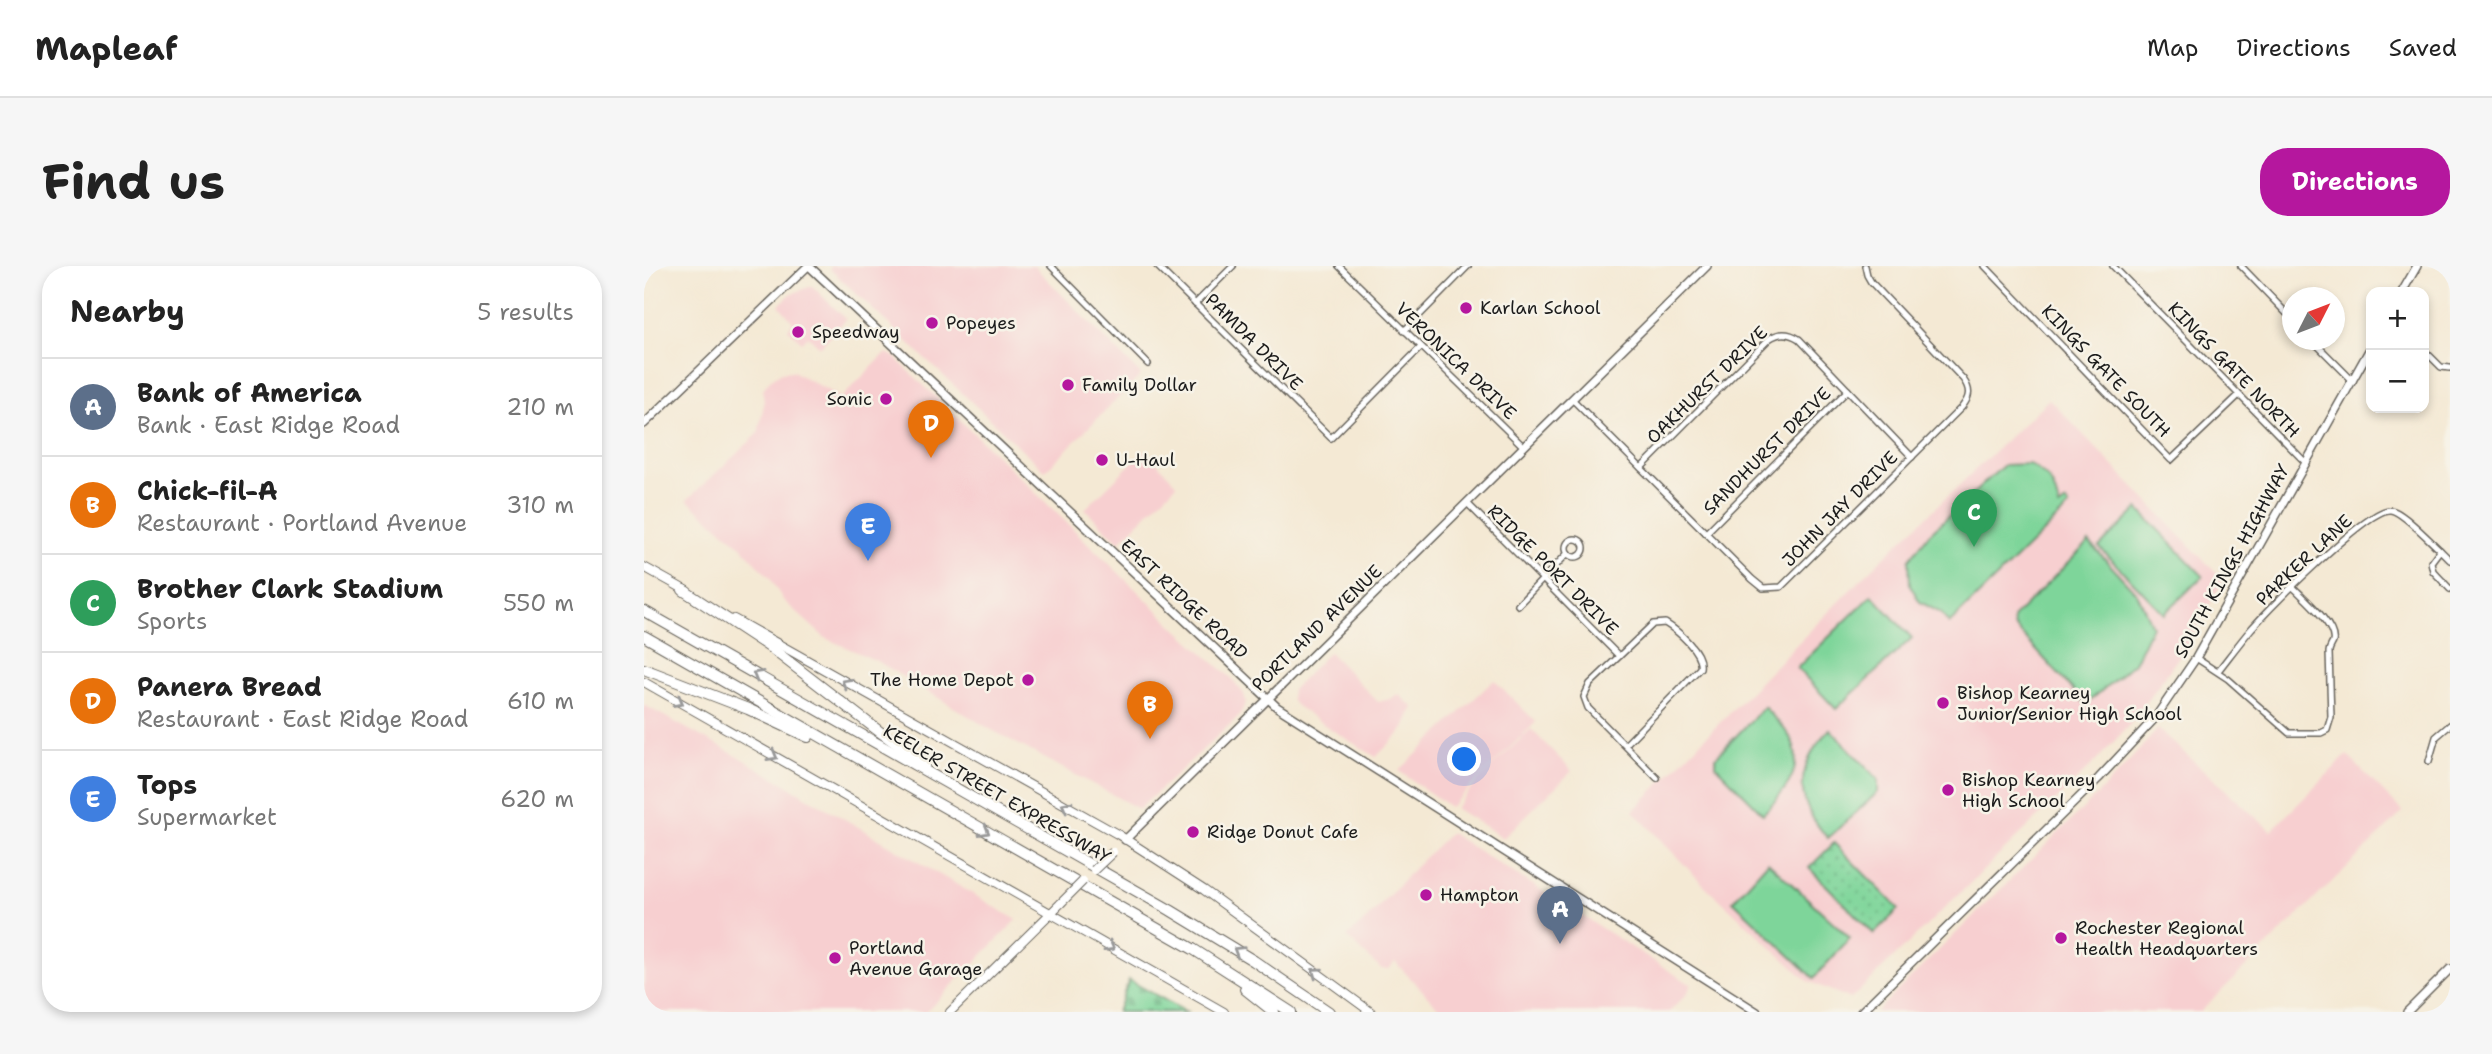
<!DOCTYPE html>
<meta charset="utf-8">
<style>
:root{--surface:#fff;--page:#f6f6f6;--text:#222;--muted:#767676;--line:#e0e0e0;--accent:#b5179e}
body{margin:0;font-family:"Shantell Sans",sans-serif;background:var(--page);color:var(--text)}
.controls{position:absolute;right:21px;top:21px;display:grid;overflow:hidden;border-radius:14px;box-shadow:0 4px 10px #0003}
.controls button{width:63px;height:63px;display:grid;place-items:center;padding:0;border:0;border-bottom:2px solid var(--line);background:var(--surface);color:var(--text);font:35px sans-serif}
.compass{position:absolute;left:1638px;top:21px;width:63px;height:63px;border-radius:50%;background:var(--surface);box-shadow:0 4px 10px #0003;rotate:48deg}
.you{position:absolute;left:821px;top:494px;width:24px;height:24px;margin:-18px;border:5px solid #fff;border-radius:50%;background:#1a73e8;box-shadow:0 0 0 10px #1a73e833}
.badge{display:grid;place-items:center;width:46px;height:46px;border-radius:50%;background:var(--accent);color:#fff;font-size:23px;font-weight:700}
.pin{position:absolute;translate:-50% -58px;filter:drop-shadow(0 2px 4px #0008)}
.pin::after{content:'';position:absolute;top:37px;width:24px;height:21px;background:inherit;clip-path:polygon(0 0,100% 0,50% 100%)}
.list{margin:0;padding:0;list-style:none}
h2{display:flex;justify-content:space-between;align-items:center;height:91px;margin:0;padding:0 28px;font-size:30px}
h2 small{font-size:23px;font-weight:400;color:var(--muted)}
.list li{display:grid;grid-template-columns:46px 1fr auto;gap:21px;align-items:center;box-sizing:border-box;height:98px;padding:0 28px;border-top:2px solid var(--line)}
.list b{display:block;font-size:26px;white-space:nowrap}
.list p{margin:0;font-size:23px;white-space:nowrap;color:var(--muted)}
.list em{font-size:23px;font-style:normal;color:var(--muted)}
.map{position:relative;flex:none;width:1806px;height:746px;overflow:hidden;border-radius:28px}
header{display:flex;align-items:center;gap:42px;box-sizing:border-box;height:98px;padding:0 35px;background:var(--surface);border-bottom:2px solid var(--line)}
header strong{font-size:33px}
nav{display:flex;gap:38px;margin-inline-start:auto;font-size:24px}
.intro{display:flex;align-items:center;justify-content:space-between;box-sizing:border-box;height:168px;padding:0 42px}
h1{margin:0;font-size:49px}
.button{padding:18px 32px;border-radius:28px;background:var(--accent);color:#fff;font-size:24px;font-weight:700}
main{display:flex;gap:42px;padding:0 42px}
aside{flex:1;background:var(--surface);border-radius:28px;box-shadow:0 4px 10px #0003}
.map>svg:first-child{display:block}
.built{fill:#f7cfd0}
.grass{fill:#7ed59a;stroke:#4d785b;stroke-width:2}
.cemetery{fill:url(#cemetery-stones);stroke:#4d785b;stroke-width:2}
.park{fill:url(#park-dots);stroke:#4d785b;stroke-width:2}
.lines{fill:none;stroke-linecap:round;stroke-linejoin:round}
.street-casing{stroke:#68645c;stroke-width:8}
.secondary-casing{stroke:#68645c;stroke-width:10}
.primary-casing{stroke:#68645c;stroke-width:10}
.highway-casing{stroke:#68645c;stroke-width:12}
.street{stroke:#fff;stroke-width:5}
.secondary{stroke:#fff;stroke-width:7}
.primary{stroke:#fff;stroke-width:8}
.highway{stroke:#fff;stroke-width:10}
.primary-bridge-casing{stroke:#68645c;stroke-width:10;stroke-linecap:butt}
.primary-bridge{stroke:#fff;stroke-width:8}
.oneway{stroke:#999}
.poi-dot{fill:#b5179e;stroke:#f7f3e8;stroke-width:2.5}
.labels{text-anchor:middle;stroke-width:5;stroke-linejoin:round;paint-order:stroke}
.poi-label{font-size:18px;fill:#1c1c1c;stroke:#f7f3e8;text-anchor:start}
.street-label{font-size:18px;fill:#1c1c1c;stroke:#f7f3e8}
</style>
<header>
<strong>Mapleaf</strong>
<nav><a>Map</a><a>Directions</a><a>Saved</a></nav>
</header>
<div class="intro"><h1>Find us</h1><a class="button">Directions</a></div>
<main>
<aside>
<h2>Nearby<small>5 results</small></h2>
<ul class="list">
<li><span class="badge" style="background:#5c6f8a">A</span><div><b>Bank of America</b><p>Bank · East Ridge Road</p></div><em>210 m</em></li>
<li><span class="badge" style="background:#e8710a">B</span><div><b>Chick-fil-A</b><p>Restaurant · Portland Avenue</p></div><em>310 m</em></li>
<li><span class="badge" style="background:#2e9e5b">C</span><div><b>Brother Clark Stadium</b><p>Sports</p></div><em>550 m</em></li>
<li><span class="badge" style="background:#e8710a">D</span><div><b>Panera Bread</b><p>Restaurant · East Ridge Road</p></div><em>610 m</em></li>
<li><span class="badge" style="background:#3f7fe0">E</span><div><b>Tops</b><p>Supermarket</p></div><em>620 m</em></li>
</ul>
</aside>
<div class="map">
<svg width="1806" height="746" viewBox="0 0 1806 746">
<defs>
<pattern id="cemetery-stones" width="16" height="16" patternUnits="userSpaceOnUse" patternTransform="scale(1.75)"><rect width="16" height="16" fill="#7ed59a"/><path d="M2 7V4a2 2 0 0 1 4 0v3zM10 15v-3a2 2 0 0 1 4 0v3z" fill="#6cb684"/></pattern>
<pattern id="park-dots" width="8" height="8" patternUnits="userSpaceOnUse" patternTransform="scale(1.75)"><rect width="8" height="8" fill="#7ed59a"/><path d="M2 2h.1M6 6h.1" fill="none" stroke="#6cb684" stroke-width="1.8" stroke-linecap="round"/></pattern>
</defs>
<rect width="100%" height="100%" fill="#f7f3e8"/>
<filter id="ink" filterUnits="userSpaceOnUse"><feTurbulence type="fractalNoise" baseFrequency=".0143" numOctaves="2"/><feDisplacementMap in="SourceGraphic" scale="14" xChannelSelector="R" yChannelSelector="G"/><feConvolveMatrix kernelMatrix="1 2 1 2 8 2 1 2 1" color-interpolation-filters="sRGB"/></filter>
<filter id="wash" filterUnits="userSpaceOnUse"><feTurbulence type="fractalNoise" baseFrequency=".00686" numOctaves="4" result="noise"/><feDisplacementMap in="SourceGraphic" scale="28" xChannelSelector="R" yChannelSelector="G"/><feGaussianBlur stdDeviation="1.57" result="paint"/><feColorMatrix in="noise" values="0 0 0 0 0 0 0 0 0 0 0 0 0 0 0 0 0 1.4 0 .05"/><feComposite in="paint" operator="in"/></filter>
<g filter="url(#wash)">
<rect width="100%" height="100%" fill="#f4e9d4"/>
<g class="built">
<path d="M187,0H390L497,109L401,205L186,3Z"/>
<path d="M168,20L202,53L176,81L164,70L158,76L144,63L149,56L135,39L147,28Z"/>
<path d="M242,87L249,90L317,155L537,367L586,411L600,428L602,436L595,450L495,543L346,463L233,395L181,372L139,334L126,312L97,280L43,234L114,168L120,138L119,123L126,114L138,106L149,105L197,132Z"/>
<path d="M1405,133L1579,314L1544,378L1488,456L1452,495L1207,733L1164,715L1058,617L989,545L1209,321Z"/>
<path d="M501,184L533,218L475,276L441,243Z"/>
<path d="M685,386L734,436L746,433L754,428L769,441L759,464L732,491L688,464L651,439L647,433L648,424Z"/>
<path d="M850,414L892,456L806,541L755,505Z"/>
<path d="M0,439L100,494L373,654L282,746H0Z"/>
<path d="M887,463L928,505L859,572L811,542L836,512Z"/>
<path d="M1514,463L1627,565L1703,489L1759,546L1556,746H1232L1472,510Z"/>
<path d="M806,567L1048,719L1042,729L1025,746H799L751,696L745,703H737L703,671L729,647L771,601Z"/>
</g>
<g class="grass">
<path d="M1385,198C1406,211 1410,217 1415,241L1422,236L1425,241L1305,358L1297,347L1276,336L1266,319L1265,294L1285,268L1360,199Z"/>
<path d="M1494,243L1559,310L1520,348L1455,281Z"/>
<path d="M1445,276L1494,329L1508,360L1490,397L1442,438L1370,360L1369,352Z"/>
<path d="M1228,329L1268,372L1192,443L1153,402Z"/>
<path d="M1120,441C1129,451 1143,463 1148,475C1161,505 1138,528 1119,548L1072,500V491Z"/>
<path d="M1186,463L1234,513V526L1184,572C1149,534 1151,501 1186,463Z"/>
<path d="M1124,596L1206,672L1170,712L1089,635Z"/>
</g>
<path class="cemetery" d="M485,714L542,746H473Z"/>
<path class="park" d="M1190,577L1255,643L1230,668L1165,602Z"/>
</g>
<g filter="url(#ink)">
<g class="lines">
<defs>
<g id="street">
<path d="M407,0L504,98"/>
<path d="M513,0L687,172L777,81"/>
<path d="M695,0L880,181"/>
<path d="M1341,0L1527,194L1594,130"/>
<path d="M1469,0L1662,197"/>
<path d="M1597,0L1648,53"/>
<path d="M551,38L589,0"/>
<path d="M760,65L824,0"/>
<path d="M1668,74L1709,115"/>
<path d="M1780,84L1797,101L1806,102"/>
<path d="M928,133L1108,313L1119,322L1137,321L1318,141C1326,131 1327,124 1319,113L1227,16L1223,9L1221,0"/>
<path d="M997,202L1125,73C1135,66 1144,66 1155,73L1268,191"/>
<path d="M823,237L975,390"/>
<path d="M1062,267L1204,124"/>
<circle cx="931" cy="282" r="9"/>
<path d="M1806,294L1796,284L1787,296L1789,305L1806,323"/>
<path d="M874,339L924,287"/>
<path d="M1552,392L1584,413L1645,467H1677L1683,464L1687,451L1685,386C1685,382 1688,379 1689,376C1693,360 1660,332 1649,321"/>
<path d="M1574,405C1585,391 1596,376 1608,362C1626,342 1723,243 1746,244C1757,244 1787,276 1796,284"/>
<path d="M981,479L1056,402C1059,386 1034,365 1021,357L1009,358L946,418L940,431L944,442L1013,512"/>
<path d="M1785,495L1792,471L1806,459"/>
</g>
<g id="secondary">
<path d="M165,0L633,441L1113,746"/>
<path d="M1758,26L1773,0"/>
<path d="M0,158L164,0"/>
<path d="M481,574L1063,0"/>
<path d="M1217,746L1455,512L1511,452L1552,392L1727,81"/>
<path d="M1763,746L1806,703"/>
</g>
<g id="primary">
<path d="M0,301L43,325"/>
<path d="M90,353L475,569L560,624L727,746"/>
<path d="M0,416L580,746"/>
<path d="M306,746L417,637"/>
</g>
<g id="highway">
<path d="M39,324L127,382L236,466L281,498"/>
<path d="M0,345L526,644L610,695L685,746"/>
<path d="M0,370L549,683L647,746"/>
<path d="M0,403L104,443L164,471"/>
<path d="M601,723L630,746"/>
</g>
</defs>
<use href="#street" class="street-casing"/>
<use href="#secondary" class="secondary-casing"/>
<use href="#primary" class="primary-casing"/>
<use href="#highway" class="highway-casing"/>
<use href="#street" class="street"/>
<use href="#secondary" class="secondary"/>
<use href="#primary" class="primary"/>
<use href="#highway" class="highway"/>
<defs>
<g id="primary-bridge">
<path d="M450,604L469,586"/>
<path d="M417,637L439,615"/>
</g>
</defs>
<use href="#primary-bridge" class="primary-bridge-casing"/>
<use href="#primary-bridge" class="primary-bridge"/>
</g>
<defs><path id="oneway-chevron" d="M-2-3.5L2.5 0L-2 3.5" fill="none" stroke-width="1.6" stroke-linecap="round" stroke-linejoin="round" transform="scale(1.75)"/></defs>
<g class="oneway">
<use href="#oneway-chevron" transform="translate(113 409) rotate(-150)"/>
<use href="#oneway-chevron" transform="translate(202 417) rotate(-150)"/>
<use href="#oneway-chevron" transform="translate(35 436) rotate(29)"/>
<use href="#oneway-chevron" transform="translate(129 490) rotate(30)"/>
<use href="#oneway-chevron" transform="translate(422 540) rotate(-152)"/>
<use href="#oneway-chevron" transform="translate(341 565) rotate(30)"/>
<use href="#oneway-chevron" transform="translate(466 681) rotate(29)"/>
<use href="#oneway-chevron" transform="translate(594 685) rotate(-148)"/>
<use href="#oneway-chevron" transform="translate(672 706) rotate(-144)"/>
</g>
</g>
<g class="poi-dot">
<circle cx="822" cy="42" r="7"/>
<circle cx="288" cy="57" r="7"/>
<circle cx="154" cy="66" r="7"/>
<circle cx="424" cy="119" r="7"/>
<circle cx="242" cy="133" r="7"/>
<circle cx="458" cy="194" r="7"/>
<circle cx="384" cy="414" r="7"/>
<circle cx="1299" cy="437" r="7"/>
<circle cx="1304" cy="524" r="7"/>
<circle cx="549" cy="566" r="7"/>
<circle cx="782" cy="629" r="7"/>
<circle cx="1417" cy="672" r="7"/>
<circle cx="191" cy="692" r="7"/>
</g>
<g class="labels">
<g class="poi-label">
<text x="836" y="48">Karlan School</text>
<text x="302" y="63">Popeyes</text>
<text x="168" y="72">Speedway</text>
<text x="438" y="125">Family Dollar</text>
<text x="228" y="139" text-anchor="end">Sonic</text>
<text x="472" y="200">U-Haul</text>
<text x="370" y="420" text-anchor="end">The Home Depot</text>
<text x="1313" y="433">Bishop Kearney<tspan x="1313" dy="21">Junior/Senior High School</tspan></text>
<text x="1318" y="520">Bishop Kearney<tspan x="1318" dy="21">High School</tspan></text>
<text x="563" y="572">Ridge Donut Cafe</text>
<text x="796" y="635">Hampton</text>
<text x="1431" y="668">Rochester Regional<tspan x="1431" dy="21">Health Headquarters</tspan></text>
<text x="205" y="688">Portland<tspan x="205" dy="21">Avenue Garage</tspan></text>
</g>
<g class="street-label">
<text transform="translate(610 76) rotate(45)" y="6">PAMDA DRIVE</text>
<text transform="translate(812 95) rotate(44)" y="6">VERONICA DRIVE</text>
<text transform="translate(1590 104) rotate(46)" y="6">KINGS GATE NORTH</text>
<text transform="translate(1462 105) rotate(46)" y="6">KINGS GATE SOUTH</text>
<text transform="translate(1063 119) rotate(-44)" y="6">OAKHURST DRIVE</text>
<text transform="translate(1123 185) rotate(-45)" y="6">SANDHURST DRIVE</text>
<text transform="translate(1196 243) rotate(-45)" y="6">JOHN JAY DRIVE</text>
<text transform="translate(1660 294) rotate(-43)" y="6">PARKER LANE</text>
<text transform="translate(1588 295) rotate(-61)" y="6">SOUTH KINGS HIGHWAY</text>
<text transform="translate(909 304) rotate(45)" y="6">RIDGE PORT DRIVE</text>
<text transform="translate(540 333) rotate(43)" y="6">EAST RIDGE ROAD</text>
<text transform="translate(673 362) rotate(-44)" y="6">PORTLAND AVENUE</text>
<text transform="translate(353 528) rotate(30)" y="6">KEELER STREET EXPRESSWAY</text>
</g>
</g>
</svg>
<div class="controls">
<button>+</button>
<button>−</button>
</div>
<svg class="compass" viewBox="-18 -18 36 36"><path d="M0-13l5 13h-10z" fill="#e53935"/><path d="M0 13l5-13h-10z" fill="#767676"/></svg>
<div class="you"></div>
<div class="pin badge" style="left:916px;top:678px;background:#5c6f8a">A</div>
<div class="pin badge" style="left:506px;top:473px;background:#e8710a">B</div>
<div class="pin badge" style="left:1330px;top:281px;background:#2e9e5b">C</div>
<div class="pin badge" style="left:287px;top:192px;background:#e8710a">D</div>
<div class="pin badge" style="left:224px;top:295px;background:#3f7fe0">E</div>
</div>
</main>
